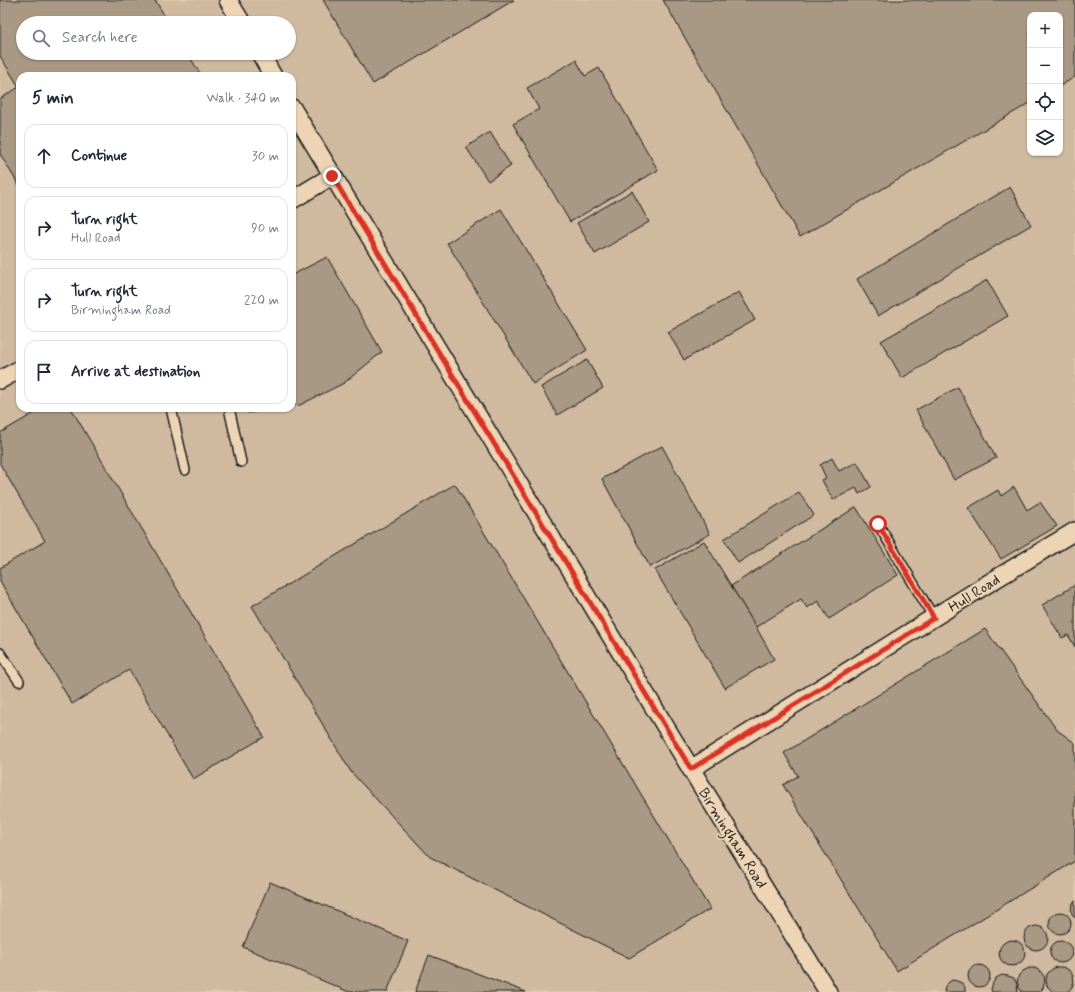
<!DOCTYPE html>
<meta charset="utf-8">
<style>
:root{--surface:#fff;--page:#f2f2f3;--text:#1f2937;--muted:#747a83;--line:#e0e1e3}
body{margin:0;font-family:Mynerve,sans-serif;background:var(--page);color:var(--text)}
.controls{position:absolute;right:12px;top:12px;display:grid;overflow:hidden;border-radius:8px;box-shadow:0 1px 3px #0004}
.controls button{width:36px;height:36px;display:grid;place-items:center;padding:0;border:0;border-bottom:1px solid var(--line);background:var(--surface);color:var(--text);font:20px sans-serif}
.stop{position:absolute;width:12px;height:12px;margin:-9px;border:3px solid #d93025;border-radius:50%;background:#fff}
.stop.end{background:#d93025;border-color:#fff;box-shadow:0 1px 4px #0008}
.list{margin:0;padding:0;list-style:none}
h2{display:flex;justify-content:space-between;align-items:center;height:52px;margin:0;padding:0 16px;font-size:17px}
h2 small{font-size:13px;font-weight:400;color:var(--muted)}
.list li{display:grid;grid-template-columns:26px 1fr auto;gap:12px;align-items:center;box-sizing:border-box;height:64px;margin:0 8px 8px;padding:0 8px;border:1px solid var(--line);border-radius:12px}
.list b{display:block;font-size:15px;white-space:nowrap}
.list p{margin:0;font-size:13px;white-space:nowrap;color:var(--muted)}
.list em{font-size:13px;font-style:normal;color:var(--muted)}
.icon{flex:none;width:22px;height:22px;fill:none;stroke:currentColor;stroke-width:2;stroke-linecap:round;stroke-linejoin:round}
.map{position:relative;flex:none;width:1075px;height:992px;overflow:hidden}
.search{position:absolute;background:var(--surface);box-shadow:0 1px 3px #0004;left:16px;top:16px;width:280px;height:44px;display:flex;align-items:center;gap:10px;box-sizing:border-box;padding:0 14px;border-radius:22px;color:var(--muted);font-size:15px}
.panel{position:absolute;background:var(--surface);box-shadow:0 1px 3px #0004;left:16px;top:72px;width:280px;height:340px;border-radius:12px}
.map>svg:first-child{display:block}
.built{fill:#cfbaa0;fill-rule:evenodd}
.building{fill:#a99883;stroke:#1c1c1c}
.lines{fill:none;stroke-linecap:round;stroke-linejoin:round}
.lane-casing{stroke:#1c1c1c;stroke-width:12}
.street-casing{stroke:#1c1c1c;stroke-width:20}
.lane{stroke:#ecd4b5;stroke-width:9}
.street{stroke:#ecd4b5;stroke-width:17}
.route{stroke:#d93025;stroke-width:5}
.labels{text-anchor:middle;stroke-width:3;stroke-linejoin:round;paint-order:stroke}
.street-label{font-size:15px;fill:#1c1c1c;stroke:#ecd4b5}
</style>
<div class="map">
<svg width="1075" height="992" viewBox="0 0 1075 992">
<rect width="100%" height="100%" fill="#dfc9ac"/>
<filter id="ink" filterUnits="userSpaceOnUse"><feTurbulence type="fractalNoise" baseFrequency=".025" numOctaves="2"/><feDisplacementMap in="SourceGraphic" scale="8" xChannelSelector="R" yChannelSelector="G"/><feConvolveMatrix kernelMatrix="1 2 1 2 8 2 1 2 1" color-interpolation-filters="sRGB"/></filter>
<g filter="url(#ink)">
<path class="built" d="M0,0H1075V992H0ZM1030,15H1060V153H1030ZM23,23H289V53H23ZM20,76H292V408H20Z"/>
<g class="building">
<path d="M0,0H155L169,23H23V53H187L202,76H20V187L0,154V99L19,87L0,56Z"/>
<path d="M323,0H514L373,84Z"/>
<path d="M663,0H1075V77L1060,86V15H1030V103L800,237Z"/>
<path d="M576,60L585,76L599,68L658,170L570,222L513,124L539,109L527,88Z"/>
<path d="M490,132L511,166L488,181L466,147Z"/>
<path d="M1010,187L1031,225L878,316L857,279Z"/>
<path d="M632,191L649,222L595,254L577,223Z"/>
<path d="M501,209L587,350L533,384L447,243Z"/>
<path d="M327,257L382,352L344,383L300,405L292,406V275Z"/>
<path d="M987,280L1008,316L902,378L881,341Z"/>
<path d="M739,292L755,320L684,360L668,332Z"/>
<path d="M587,360L603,388L557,415L541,387Z"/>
<path d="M958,387L996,458L954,480L916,410Z"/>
<path d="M43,408H71L264,737L193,779L129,670L72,704L0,581V568L45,541L0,464V433Z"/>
<path d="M247,408H280L248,413Z"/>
<path d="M662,446L710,534L650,567L602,479Z"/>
<path d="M832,458L839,471L857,462L871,487L859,494L856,488L833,500L822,480L826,478L820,465Z"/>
<path d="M455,484L710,909L629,958L430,857L351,772L252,606Z"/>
<path d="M1014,487L1027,510L1040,502L1057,526L1001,559L968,508L998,490L1001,496Z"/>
<path d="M799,492L814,515L738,563L724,539Z"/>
<path d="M856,507L898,575L829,619L818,601L807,608L801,599L756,627L731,586Z"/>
<path d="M704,541L756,627L774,659L725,688L655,570Z"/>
<path d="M1075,585V647L1068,635L1062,638L1042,605Z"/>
<path d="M985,629L1057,730L1075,743V861L897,971L783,785L798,776L784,753Z"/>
<path d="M270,882L408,941L387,992H349L243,947Z"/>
<path d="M1075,900V918L1072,914L1071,908L1073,903Z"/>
<circle cx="1060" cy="923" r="11"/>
<circle cx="1036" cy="938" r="12"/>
<circle cx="1012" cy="953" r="13"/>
<circle cx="1061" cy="952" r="11"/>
<path d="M429,955L526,992H415Z"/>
<circle cx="979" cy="976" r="11"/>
<path d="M1057,967H1063L1069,970L1073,975L1074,981L1072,987L1068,992H1053L1047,986L1046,980L1047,974L1052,969Z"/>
<path d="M1029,968H1035L1040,971L1044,976L1045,982L1043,988L1040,992H1022L1019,988L1017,982L1019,975L1023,971Z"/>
<path d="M1002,975L1008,976L1014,978L1017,984L1018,992H992L991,989L993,983L996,978Z"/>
<path d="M952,980L957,981L962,983L965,987V992H944L945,986L948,983Z"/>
</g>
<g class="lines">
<defs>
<g id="lane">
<path d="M171,408L185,470"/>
<path d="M229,408L241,462"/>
<path d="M878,524L934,618"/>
<path d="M0,653L19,681"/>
</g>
<g id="street">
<path d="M228,0L242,23"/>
<path d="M260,53L273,76"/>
<path d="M292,108L691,769L828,992"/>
<path d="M292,200L332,176"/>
<path d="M0,380L20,369"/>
<path d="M691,769L984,586L1075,531"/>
</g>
</defs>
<use href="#lane" class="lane-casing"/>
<use href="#street" class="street-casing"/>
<use href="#lane" class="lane"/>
<use href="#street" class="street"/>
</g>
</g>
<g class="lines" filter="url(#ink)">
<path class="route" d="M332,176L691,769L934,618L878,524"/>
</g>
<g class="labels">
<g class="street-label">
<text transform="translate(974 593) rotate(-32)" y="5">Hull Road</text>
<text transform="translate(733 838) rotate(58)" y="5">Birmingham Road</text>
</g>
</g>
</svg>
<div class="controls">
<button>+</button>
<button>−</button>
<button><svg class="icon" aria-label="locate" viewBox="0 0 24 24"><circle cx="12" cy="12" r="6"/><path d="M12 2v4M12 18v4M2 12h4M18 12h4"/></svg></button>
<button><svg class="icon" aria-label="layers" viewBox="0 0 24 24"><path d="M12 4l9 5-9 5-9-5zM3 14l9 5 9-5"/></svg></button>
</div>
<div class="stop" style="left:878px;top:524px"></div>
<div class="stop end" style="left:332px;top:176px"></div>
<div class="search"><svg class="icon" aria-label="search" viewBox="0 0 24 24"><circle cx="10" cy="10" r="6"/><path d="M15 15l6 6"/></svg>Search here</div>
<section class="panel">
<h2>5 min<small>Walk · 340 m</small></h2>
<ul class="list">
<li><svg class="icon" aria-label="ahead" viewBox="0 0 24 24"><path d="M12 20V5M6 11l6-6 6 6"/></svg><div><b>Continue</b></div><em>30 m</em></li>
<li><svg class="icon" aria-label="right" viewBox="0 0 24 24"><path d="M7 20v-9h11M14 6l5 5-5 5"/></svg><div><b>Turn right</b><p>Hull Road</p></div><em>90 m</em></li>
<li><svg class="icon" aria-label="right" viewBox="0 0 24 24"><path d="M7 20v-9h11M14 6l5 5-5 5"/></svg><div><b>Turn right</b><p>Birmingham Road</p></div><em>220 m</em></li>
<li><svg class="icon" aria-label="arrive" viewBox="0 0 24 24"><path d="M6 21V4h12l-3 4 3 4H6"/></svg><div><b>Arrive at destination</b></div></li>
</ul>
</section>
</div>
